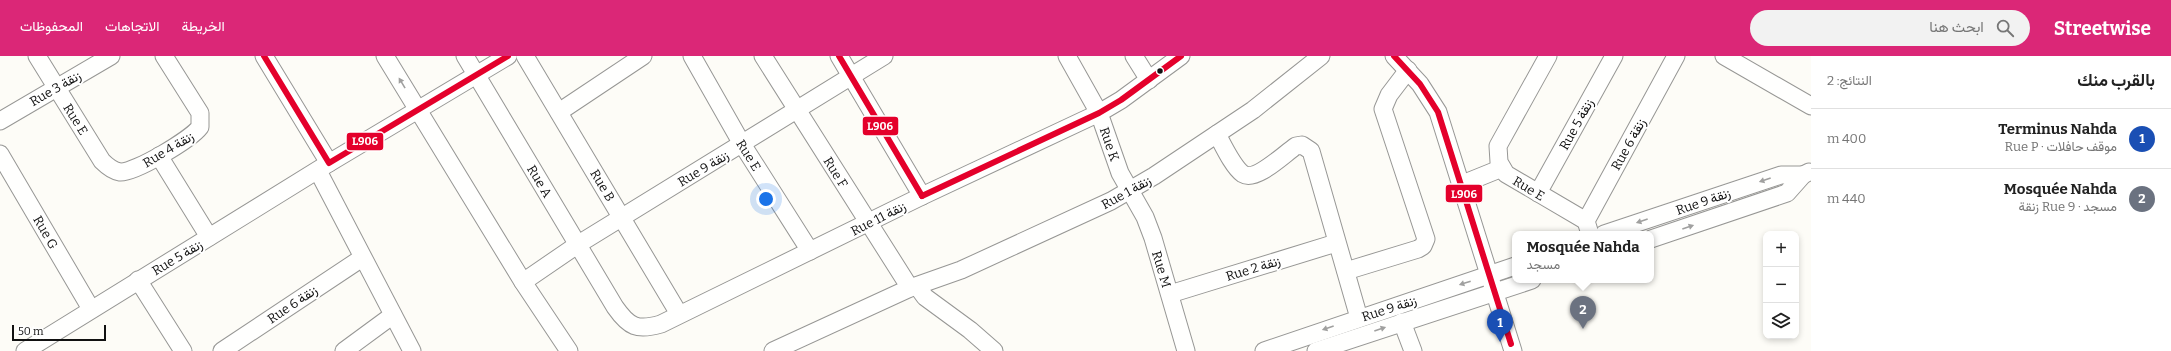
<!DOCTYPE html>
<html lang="ar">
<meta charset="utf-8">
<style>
:root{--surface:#fff;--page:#f2f2f2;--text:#222;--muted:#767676;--line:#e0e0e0;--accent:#db2777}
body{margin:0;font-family:Bitter,Vazirmatn,serif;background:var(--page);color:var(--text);direction:rtl}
.controls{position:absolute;right:12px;bottom:12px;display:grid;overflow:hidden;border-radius:8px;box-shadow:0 2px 6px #0003}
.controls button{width:36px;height:36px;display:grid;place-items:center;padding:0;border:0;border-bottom:1px solid var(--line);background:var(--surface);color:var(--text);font:20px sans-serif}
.scale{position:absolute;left:12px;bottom:10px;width:94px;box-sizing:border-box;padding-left:4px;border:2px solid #111;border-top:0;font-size:11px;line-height:14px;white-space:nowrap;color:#111;-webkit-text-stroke:3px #fff;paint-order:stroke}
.you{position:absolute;left:766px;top:143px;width:14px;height:14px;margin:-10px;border:3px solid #fff;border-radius:50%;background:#1a73e8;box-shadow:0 0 0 6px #1a73e833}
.badge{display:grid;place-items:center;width:26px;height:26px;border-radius:50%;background:var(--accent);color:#fff;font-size:13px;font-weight:700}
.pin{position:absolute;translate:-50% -33px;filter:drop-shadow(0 1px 2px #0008)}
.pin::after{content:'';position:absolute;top:21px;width:14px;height:12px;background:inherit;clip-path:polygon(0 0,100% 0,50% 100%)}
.popup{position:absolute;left:1512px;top:175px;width:142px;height:52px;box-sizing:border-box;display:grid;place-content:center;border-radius:8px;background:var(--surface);filter:drop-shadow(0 1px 3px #0005);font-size:13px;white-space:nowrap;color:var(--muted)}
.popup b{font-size:15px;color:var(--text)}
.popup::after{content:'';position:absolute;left:50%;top:100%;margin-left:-8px;border:8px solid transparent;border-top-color:var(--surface)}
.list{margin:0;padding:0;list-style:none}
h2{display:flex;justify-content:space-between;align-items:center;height:52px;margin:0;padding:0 16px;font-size:17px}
h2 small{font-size:13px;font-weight:400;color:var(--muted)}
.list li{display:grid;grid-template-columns:26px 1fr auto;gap:12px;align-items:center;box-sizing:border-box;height:60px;padding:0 16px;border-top:1px solid var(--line)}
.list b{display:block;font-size:15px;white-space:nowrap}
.list p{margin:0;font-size:13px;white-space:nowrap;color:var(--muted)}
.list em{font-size:13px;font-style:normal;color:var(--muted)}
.icon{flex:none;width:22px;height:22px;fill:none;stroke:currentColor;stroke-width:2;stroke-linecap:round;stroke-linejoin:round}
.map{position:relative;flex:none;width:1811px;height:295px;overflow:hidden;direction:ltr}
header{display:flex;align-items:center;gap:24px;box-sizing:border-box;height:56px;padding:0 20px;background:var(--accent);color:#fff}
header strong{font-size:19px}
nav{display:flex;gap:22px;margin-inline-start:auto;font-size:14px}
.search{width:280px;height:36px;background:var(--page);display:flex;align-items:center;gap:10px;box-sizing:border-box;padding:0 14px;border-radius:22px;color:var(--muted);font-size:15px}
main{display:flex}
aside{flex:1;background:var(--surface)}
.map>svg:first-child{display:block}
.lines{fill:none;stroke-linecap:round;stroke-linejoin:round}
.minor-casing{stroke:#979795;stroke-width:19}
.minor{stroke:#fffffe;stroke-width:17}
.bus-1-casing{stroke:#fff;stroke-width:9}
.bus-1{stroke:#e4002b;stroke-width:6}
.oneway{fill:#a0a09f}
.bus-dot{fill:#111;stroke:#fff;stroke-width:1.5}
.labels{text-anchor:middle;stroke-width:4;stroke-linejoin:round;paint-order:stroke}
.street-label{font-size:13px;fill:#111;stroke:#fff}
.line-badge{stroke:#fff;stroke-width:1.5}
.badge-label{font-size:11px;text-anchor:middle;font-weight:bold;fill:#fff}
</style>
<header>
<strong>Streetwise</strong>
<div class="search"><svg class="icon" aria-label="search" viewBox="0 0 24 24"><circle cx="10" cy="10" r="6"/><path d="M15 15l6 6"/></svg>ابحث هنا</div>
<nav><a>الخريطة</a><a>الاتجاهات</a><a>المحفوظات</a></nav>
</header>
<main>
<aside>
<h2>بالقرب منك<small>النتائج: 2</small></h2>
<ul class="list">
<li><span class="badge" style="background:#1a4fb4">1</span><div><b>Terminus Nahda</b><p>موقف حافلات · Rue P</p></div><em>400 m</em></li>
<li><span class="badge" style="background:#6b7280">2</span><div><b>Mosquée Nahda</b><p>مسجد · Rue 9 زنقة</p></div><em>440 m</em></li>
</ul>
</aside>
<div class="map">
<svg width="1811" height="295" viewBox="0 0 1811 295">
<rect width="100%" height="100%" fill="#fdfcf7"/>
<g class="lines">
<defs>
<g id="minor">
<path d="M37,0L102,105C107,110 113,115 120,116C135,117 191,83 200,71V57L164,0"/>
<path d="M264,0L329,107"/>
<path d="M385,0L523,226L569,295"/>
<path d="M465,0L615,251C629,271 637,275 661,268L922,140L1099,57L1121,44L1181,0"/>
<path d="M525,0L679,258"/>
<path d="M692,0L742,88L810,195"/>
<path d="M763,0L910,232"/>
<path d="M839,0L922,140"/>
<path d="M1067,0L1099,57L1120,117L1145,161L1153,182L1186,295"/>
<path d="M1134,0L1149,24"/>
<path d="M1394,0L1420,28L1438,56L1513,295"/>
<path d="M1548,0L1498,90L1499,106L1506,118L1586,165"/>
<path d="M1724,0L1811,50"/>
<path d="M559,56L643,0"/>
<path d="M0,65L111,0"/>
<path d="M1217,78C1223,89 1233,111 1243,118C1256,126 1284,98 1296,90L1302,89L1311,95L1359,262"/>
<path d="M0,98L91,253"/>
<path d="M159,100L209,181"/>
<path d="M318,115L412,295"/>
<path d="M1460,129L1502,112"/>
<path d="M1538,137L1614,0"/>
<path d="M1590,178L1586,165L1676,0"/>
<path d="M1604,178L1781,119H1803"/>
<path d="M1651,183L1787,137L1803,119L1809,116"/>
<path d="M1346,215L1418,193L1423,190L1426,183L1383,53L1389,39L1408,14"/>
<path d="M138,224L183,295"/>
<path d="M523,226L577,189L884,0"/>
<path d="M917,230L925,241L970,274L994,295"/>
<path d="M1170,238L1336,187"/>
<path d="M1402,266L1413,295"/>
<path d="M25,295L329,107L508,0"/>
<path d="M222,295L362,202"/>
<path d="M344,295L393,259"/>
<path d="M773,295L910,232L961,214L1111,145L1154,120L1253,54L1321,0"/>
<path d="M1264,295L1515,210"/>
<path d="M1316,295L1532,224"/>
</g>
</defs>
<use href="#minor" class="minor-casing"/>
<use href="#minor" class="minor"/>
<defs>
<g id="bus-1">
<path d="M264,0L329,107L508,0"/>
<path d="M839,0L922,140"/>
<path d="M1394,0L1420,28L1438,56L1511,288"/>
<path d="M922,140L1099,57L1121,44L1181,0"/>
</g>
</defs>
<use href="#bus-1" class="bus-1-casing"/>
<use href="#bus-1" class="bus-1"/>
</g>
<defs><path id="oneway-solid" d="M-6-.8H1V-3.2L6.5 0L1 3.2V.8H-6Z"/></defs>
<g class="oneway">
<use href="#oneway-solid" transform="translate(402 27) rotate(-121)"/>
<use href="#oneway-solid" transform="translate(1765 124) rotate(161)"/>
<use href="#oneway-solid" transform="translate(1642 165) rotate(161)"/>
<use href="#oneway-solid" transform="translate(1688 171) rotate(-19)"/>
<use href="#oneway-solid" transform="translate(1465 227) rotate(162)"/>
<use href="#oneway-solid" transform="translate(1328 272) rotate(161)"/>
<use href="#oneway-solid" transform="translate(1380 273) rotate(-19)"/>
</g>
<circle class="bus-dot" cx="1160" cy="15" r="3.5"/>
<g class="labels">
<g class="street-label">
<text transform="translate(55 32) rotate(-30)" y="5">Rue 3 زنقة</text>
<text transform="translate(76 63) rotate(58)" y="5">Rue E</text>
<text transform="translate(1576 68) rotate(-61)" y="5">Rue 5 زنقة</text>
<text transform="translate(1110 88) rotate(71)" y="5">Rue K</text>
<text transform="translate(1628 88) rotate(-61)" y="5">Rue 6 زنقة</text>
<text transform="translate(168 93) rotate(-31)" y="5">Rue 4 زنقة</text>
<text transform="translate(749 99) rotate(58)" y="5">Rue E</text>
<text transform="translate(703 112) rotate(-31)" y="5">Rue 9 زنقة</text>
<text transform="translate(836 116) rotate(58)" y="5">Rue F</text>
<text transform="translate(540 125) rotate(59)" y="5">Rue A</text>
<text transform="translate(603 129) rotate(59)" y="5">Rue B</text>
<text transform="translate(1529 132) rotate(31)" y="5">Rue E</text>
<text transform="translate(1126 136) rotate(-29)" y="5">Rue 1 زنقة</text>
<text transform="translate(1703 145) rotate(-19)" y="5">Rue 9 زنقة</text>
<text transform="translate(878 162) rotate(-27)" y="5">Rue 11 زنقة</text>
<text transform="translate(46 176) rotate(60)" y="5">Rue G</text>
<text transform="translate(177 201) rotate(-31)" y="5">Rue 5 زنقة</text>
<text transform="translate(1253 212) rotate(-17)" y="5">Rue 2 زنقة</text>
<text transform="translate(1162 213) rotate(73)" y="5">Rue M</text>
<text transform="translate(292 248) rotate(-34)" y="5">Rue 6 زنقة</text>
<text transform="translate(1389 252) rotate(-18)" y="5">Rue 9 زنقة</text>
</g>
</g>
<g class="line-badge">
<rect x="862" y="60" width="37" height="20" rx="4" fill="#e4002b"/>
<rect x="346" y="76" width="38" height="19" rx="4" fill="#e4002b"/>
<rect x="1445" y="128" width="38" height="19" rx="4" fill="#e4002b"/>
</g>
<g class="badge-label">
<text x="880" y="74">L906</text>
<text x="365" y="89">L906</text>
<text x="1464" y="142">L906</text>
</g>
</svg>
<div class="controls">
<button>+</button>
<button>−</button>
<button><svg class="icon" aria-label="layers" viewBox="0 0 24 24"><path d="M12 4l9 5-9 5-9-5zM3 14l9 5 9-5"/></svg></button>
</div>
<div class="scale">50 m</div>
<div class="you"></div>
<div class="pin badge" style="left:1500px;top:286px;background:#1a4fb4">1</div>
<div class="pin badge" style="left:1583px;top:273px;background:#6b7280">2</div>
<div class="popup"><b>Mosquée Nahda</b>مسجد</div>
</div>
</main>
